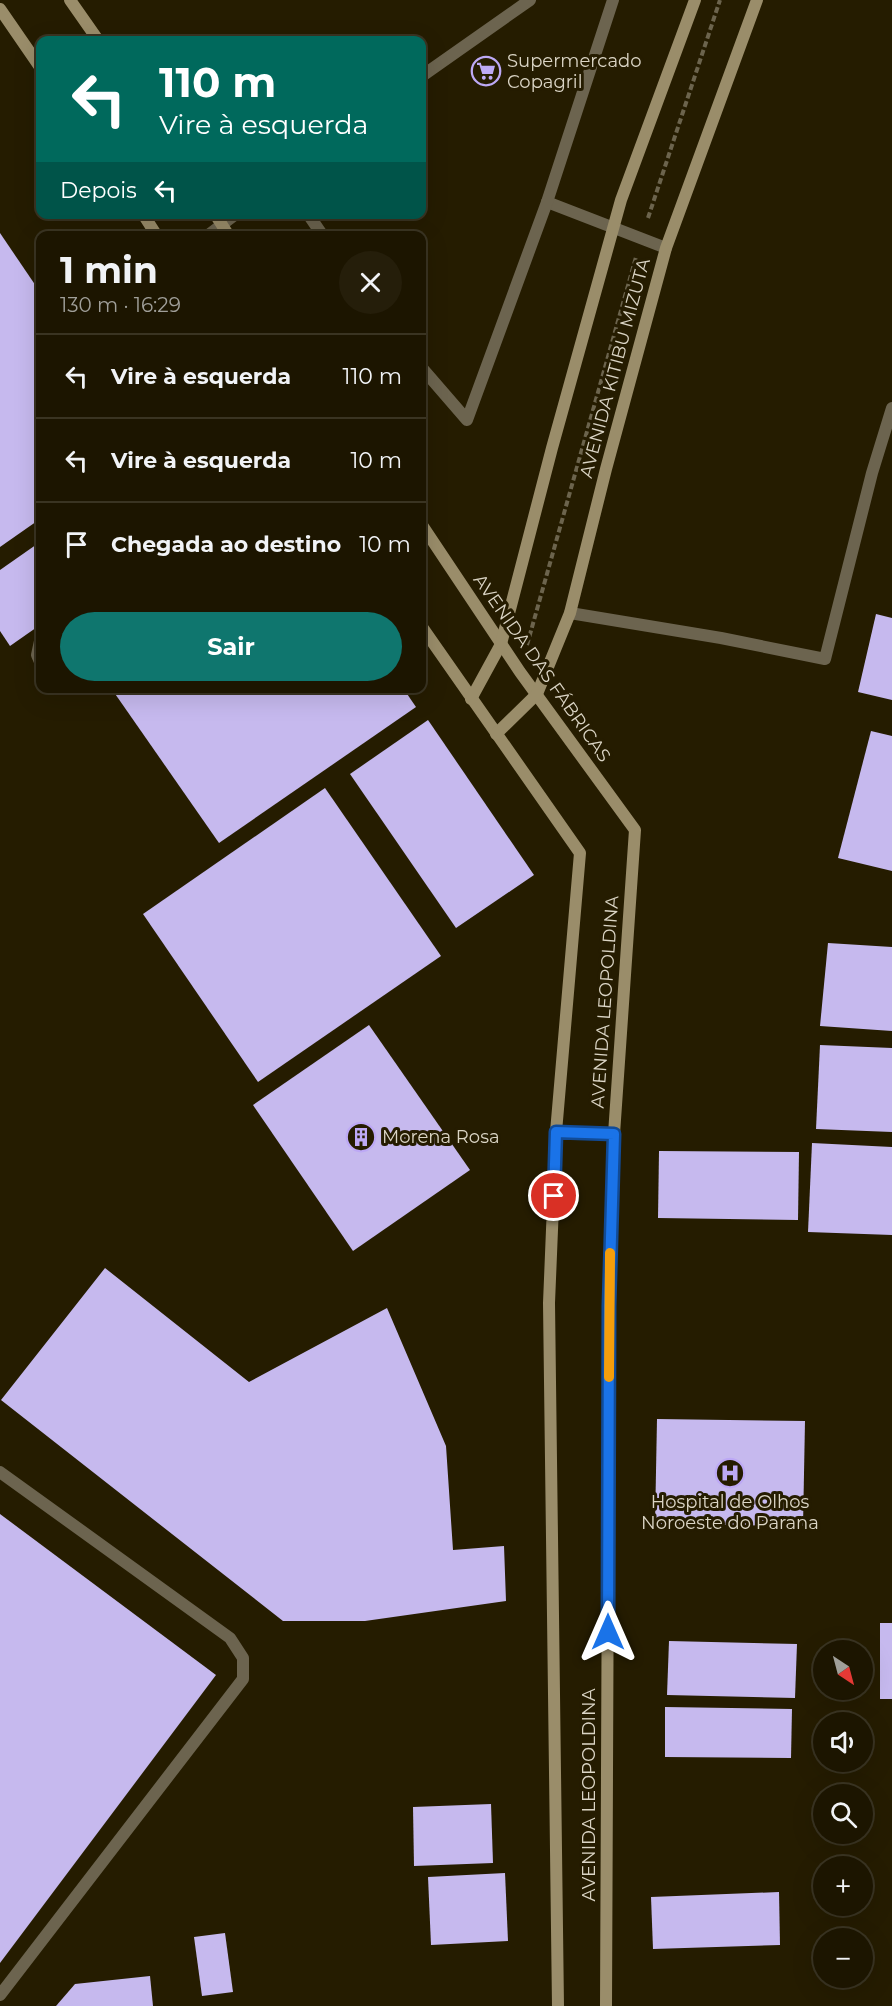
<!DOCTYPE html>
<html lang="pt">
<meta charset="utf-8">
<style>
:root{--surface:#1c1500;--page:#251e0a;--text:#f1f3f6;--muted:#a09f99;--line:#3a3422;--accent:#0f766e}
body{margin:0;font-family:Montserrat,sans-serif;background:var(--page);color:var(--text);height:100vh;display:flex;flex-direction:column;font-size:22px;white-space:nowrap}
*{box-sizing:border-box;margin:0}
p{font-size:20px;color:var(--muted)}
.icon{flex:none;width:33px;height:33px;fill:none;stroke:currentColor;stroke-width:2;stroke-linecap:round;stroke-linejoin:round}
.map{position:relative;flex:1;overflow:hidden}
.sheet{position:absolute;left:36px;top:231px;width:390px;height:462px;display:flex;flex-direction:column;background:var(--surface);border-radius:12px;box-shadow:0 6px 24px #0002,0 0 0 2px var(--line)}
.sheet>*{flex:none}
.hud{position:absolute;left:36px;top:36px;width:390px;height:183px;border-radius:12px;box-shadow:0 6px 24px #0002,0 0 0 2px var(--line);background:#00695c;color:#fff;overflow:hidden}
.needle{width:39px;rotate:144deg}
.controls{position:absolute;left:813px;top:1640px;display:grid;gap:12px}
.controls a{display:grid;place-items:center;width:60px;height:60px;border-radius:50%;background:var(--surface);box-shadow:0 6px 24px #0002,0 0 0 2px var(--line);font-size:30px}
.pin{position:absolute;display:grid;place-items:center;width:51px;height:51px;color:#fff;margin:-26px;border:3px solid #fff;border-radius:50%;box-shadow:0 2px 6px #0007}
.me{position:absolute;width:66px;margin:-33px;rotate:0deg;stroke-linejoin:round;filter:drop-shadow(0 0 4px #0008)}
.turn{display:flex;align-items:center;gap:21px;height:126px;padding:0 24px;font-size:27px}
.turn .icon{width:78px;height:78px;stroke-width:2.5}
.turn b{display:block;font-size:42px;line-height:51px}
.then{display:flex;align-items:center;height:57px;padding:0 24px;background:#0003;gap:12px;font-size:22px}
.round{display:grid;place-items:center;flex:none;width:63px;height:63px;border-radius:32px;background:var(--page)}
.overview{display:flex;align-items:center;justify-content:space-between;height:102px;padding:0 24px}
h1{font-size:36px;font-weight:700;line-height:45px}
.cta{display:flex;gap:12px;margin-top:auto;padding:12px 24px}
.cta a{flex:1;height:69px;border-radius:36px;background:var(--accent);color:#fff;font-size:24px;font-weight:700;line-height:69px;text-align:center}
ul{padding:0;list-style:none}
li{display:flex;align-items:center;gap:18px;height:84px;padding:0 24px;border-top:2px solid var(--line)}
li div{flex:1}
li b{display:block;font-size:22px}
li em{font-style:normal}
.map>svg:first-child{display:block}
.building{fill:#c6b9ee}
.lines{fill:none;stroke-linecap:round;stroke-linejoin:round}
.path{stroke:#6c644d;stroke-width:4;stroke-dasharray:6 3;stroke-linecap:butt}
.lane{stroke:#6c644f;stroke-width:12}
.street{stroke:#6c644f;stroke-width:12}
.secondary{stroke:#9a8d6a;stroke-width:12}
.route-casing{stroke:#114b97;stroke-width:15}
.route{stroke:#1a73e8;stroke-width:10}
.slow{stroke:#f59e0b;stroke-width:10}
.labels{text-anchor:middle;dominant-baseline:central;stroke-width:6;stroke-linejoin:round;paint-order:stroke}
.poi-label{font-size:18px;fill:#dbd5c5;stroke:#251c00;text-anchor:start}
.street-label{font-size:18px;fill:#dbd5c5;stroke:#251c00}
</style>
<div class="map">
<svg width="892" height="2006" viewBox="0 0 892 2006">
<rect width="100%" height="100%" fill="#251c00"/>
<!-- building -->
<g class="building">
<path d="M0,233L40,292V519L0,547Z"/>
<path d="M40,542V625L10,646L0,631V570Z"/>
<path d="M876,614L892,618V700L858,692Z"/>
<path d="M111,688H403L416,707L219,843Z"/>
<path d="M428,720L534,875L456,928L350,774Z"/>
<path d="M871,731L892,736V871L838,858Z"/>
<path d="M325,788L441,956L258,1082L143,914Z"/>
<path d="M828,943L892,947V1031L820,1026Z"/>
<path d="M369,1025L470,1170L353,1251L253,1105Z"/>
<path d="M820,1045L892,1048V1132L816,1129Z"/>
<path d="M812,1143L892,1147V1235L808,1232Z"/>
<path d="M659,1151L799,1152L798,1220L658,1218Z"/>
<path d="M105,1268L249,1382L387,1308L446,1446L453,1550L504,1546L506,1601L365,1621H283L1,1400Z"/>
<path d="M657,1419L805,1421L803,1526L655,1524Z"/>
<path d="M0,1514L216,1675L0,1963Z"/>
<rect x="880" y="1623" width="12" height="76"/>
<path d="M669,1641L797,1644L795,1698L667,1695Z"/>
<path d="M665,1707L792,1709L791,1758L665,1757Z"/>
<path d="M491,1804L493,1863L414,1866L413,1807Z"/>
<path d="M505,1873L508,1941L431,1945L428,1877Z"/>
<path d="M779,1892L780,1945L653,1949L651,1897Z"/>
<path d="M225,1933L233,1992L202,1996L194,1937Z"/>
<path d="M150,1976L153,2006H56L75,1984Z"/>
</g>
<g class="lines">
<!-- path -->
<g class="path">
<path d="M648,218L720,0"/>
<path d="M527,645L636,257"/>
</g>
<!-- lane -->
<g class="lane">
<path d="M422,76L530,0"/>
<path d="M547,202L666,248"/>
<path d="M308,214L323,236"/>
<path d="M207,236L236,214"/>
<path d="M422,368L467,420L547,202L613,0"/>
<path d="M40,641L37,655L40,662"/>
<path d="M0,1472L230,1638L243,1658V1679L0,1995"/>
</g>
<!-- street -->
<path class="street" d="M570,613L721,638L825,659L872,473L892,408"/>
<!-- secondary -->
<g class="secondary">
<path d="M70,0L98,40"/>
<path d="M0,9L40,67"/>
<path d="M143,214L157,236"/>
<path d="M215,214L229,236"/>
<path d="M422,525L520,672L635,830L614,1134L609,1306L606,2006"/>
<path d="M422,627L580,853L556,1132L549,1303L558,2006"/>
<path d="M471,699L501,644L552,448L621,200L695,0"/>
<path d="M496,734L537,694L570,613L606,469L666,248L757,0"/>
<path d="M556,1132L614,1134"/>
</g>
</g>
<g class="lines">
<!-- route casing -->
<g class="route-casing">
<path id="route" d="M554,1196L556,1132L614,1134L609,1306L608,1632"/>
</g>
<!-- route -->
<use href="#route" class="route"/>
<!-- slow -->
<path class="slow" d="M609,1377L610,1253"/>
</g>
<!-- icons -->
<defs>
<g id="supermarket-ring" transform="scale(1.5)"><circle r="9.5" fill="#251c00" stroke="#bda9f5" stroke-width="1.5"/><path d="M-6-5.5h2.5l.6 2H6L4.5 2H-2.5L-4.4-4H-6ZM-1.5 3.2a1.3 1.3 0 1 0 .1 0ZM3 3.2a1.3 1.3 0 1 0 .1 0Z" fill="#bda9f5"/></g>
<g id="building-ring" transform="scale(1.5)"><circle r="9.5" fill="#251c00" stroke="#bda9f5" stroke-width="1.5"/><path d="M-4-6H4V6H1V3H-1V6H-4ZM-2.5-4.3h1.7v1.8h-1.7ZM.8-4.3h1.7v1.8H.8ZM-2.5-1h1.7V.8h-1.7ZM.8-1h1.7V.8H.8Z" fill="#bda9f5"/></g>
<g id="hospital-ring" transform="scale(1.5)"><circle r="9.5" fill="#251c00" stroke="#bda9f5" stroke-width="1.5"/><path d="M-5-5h3v3.5h4V-5h3V5h-3V1.5h-4V5h-3Z" fill="#bda9f5"/></g>
</defs>
<g fill-rule="evenodd">
<use href="#supermarket-ring" x="486" y="71"/>
<use href="#building-ring" x="361" y="1137"/>
<use href="#hospital-ring" x="730" y="1473"/>
</g>
<g class="labels">
<!-- poi labels -->
<g class="poi-label">
<text x="507" y="61">Supermercado<tspan x="507" dy="21">Copagril</tspan></text>
<text x="382" y="1137">Morena Rosa</text>
<text x="730" y="1502" text-anchor="middle">Hospital de Olhos<tspan x="730" dy="21">Noroeste do Parana</tspan></text>
</g>
<!-- street labels -->
<g class="street-label">
<text transform="translate(615 368) rotate(-75)">AVENIDA KITIBU MIZUTA</text>
<text transform="translate(542 668) rotate(55)">AVENIDA DAS FÁBRICAS</text>
<text transform="translate(605 1002) rotate(-86)">AVENIDA LEOPOLDINA</text>
<text transform="translate(589 1795) rotate(-90)">AVENIDA LEOPOLDINA</text>
</g>
</g>
</svg>
<div class="controls">
<a><svg class="needle" viewBox="-14 -14 28 28"><path d="M0-13l5 13h-10z" fill="#e53935"/><path d="M0 13l5-13h-10z" fill="#a09f99"/></svg></a>
<a><svg class="icon" aria-label="sound" viewBox="0 0 24 24"><path d="M4 9h4l5-4v14l-5-4H4zM17 9q2 3 0 6"/></svg></a>
<a><svg class="icon" aria-label="search" viewBox="0 0 24 24"><circle cx="10" cy="10" r="6"/><path d="M15 15l6 6"/></svg></a>
<a>+</a>
<a>−</a>
</div>
<div class="pin" style="left:554px;top:1196px;background:#d93025"><svg class="icon" aria-label="arrive" viewBox="0 0 24 24"><path d="M6 21V4h12l-3 4 3 4H6"/></svg></div>
<svg class="me" style="left:608px;top:1632px" viewBox="-20 -20 40 40"><path d="M0-17L14 15 0 8-14 15z" fill="#1a73e8" stroke="#fff" stroke-width="4"/></svg>
<div class="hud">
<div class="turn"><svg class="icon" aria-label="left" viewBox="0 0 24 24"><path d="M17 20v-9H6M10 6l-5 5 5 5"/></svg><div><b>110 m</b>Vire à esquerda</div></div>
<div class="then">Depois<svg class="icon" aria-label="left" viewBox="0 0 24 24"><path d="M17 20v-9H6M10 6l-5 5 5 5"/></svg></div>
</div>
<section class="sheet">
<div class="overview"><div><h1>1 min</h1><p>130 m · 16:29</p></div><a class="round"><svg class="icon" aria-label="close" viewBox="0 0 24 24"><path d="M6 6l12 12M18 6L6 18"/></svg></a></div>
<ul>
<li><svg class="icon" aria-label="left" viewBox="0 0 24 24"><path d="M17 20v-9H6M10 6l-5 5 5 5"/></svg><div><b>Vire à esquerda</b></div><em>110 m</em></li>
<li><svg class="icon" aria-label="left" viewBox="0 0 24 24"><path d="M17 20v-9H6M10 6l-5 5 5 5"/></svg><div><b>Vire à esquerda</b></div><em>10 m</em></li>
<li><svg class="icon" aria-label="arrive" viewBox="0 0 24 24"><path d="M6 21V4h12l-3 4 3 4H6"/></svg><div><b>Chegada ao destino</b></div><em>10 m</em></li>
</ul>
<div class="cta"><a>Sair</a></div>
</section>
</div>
